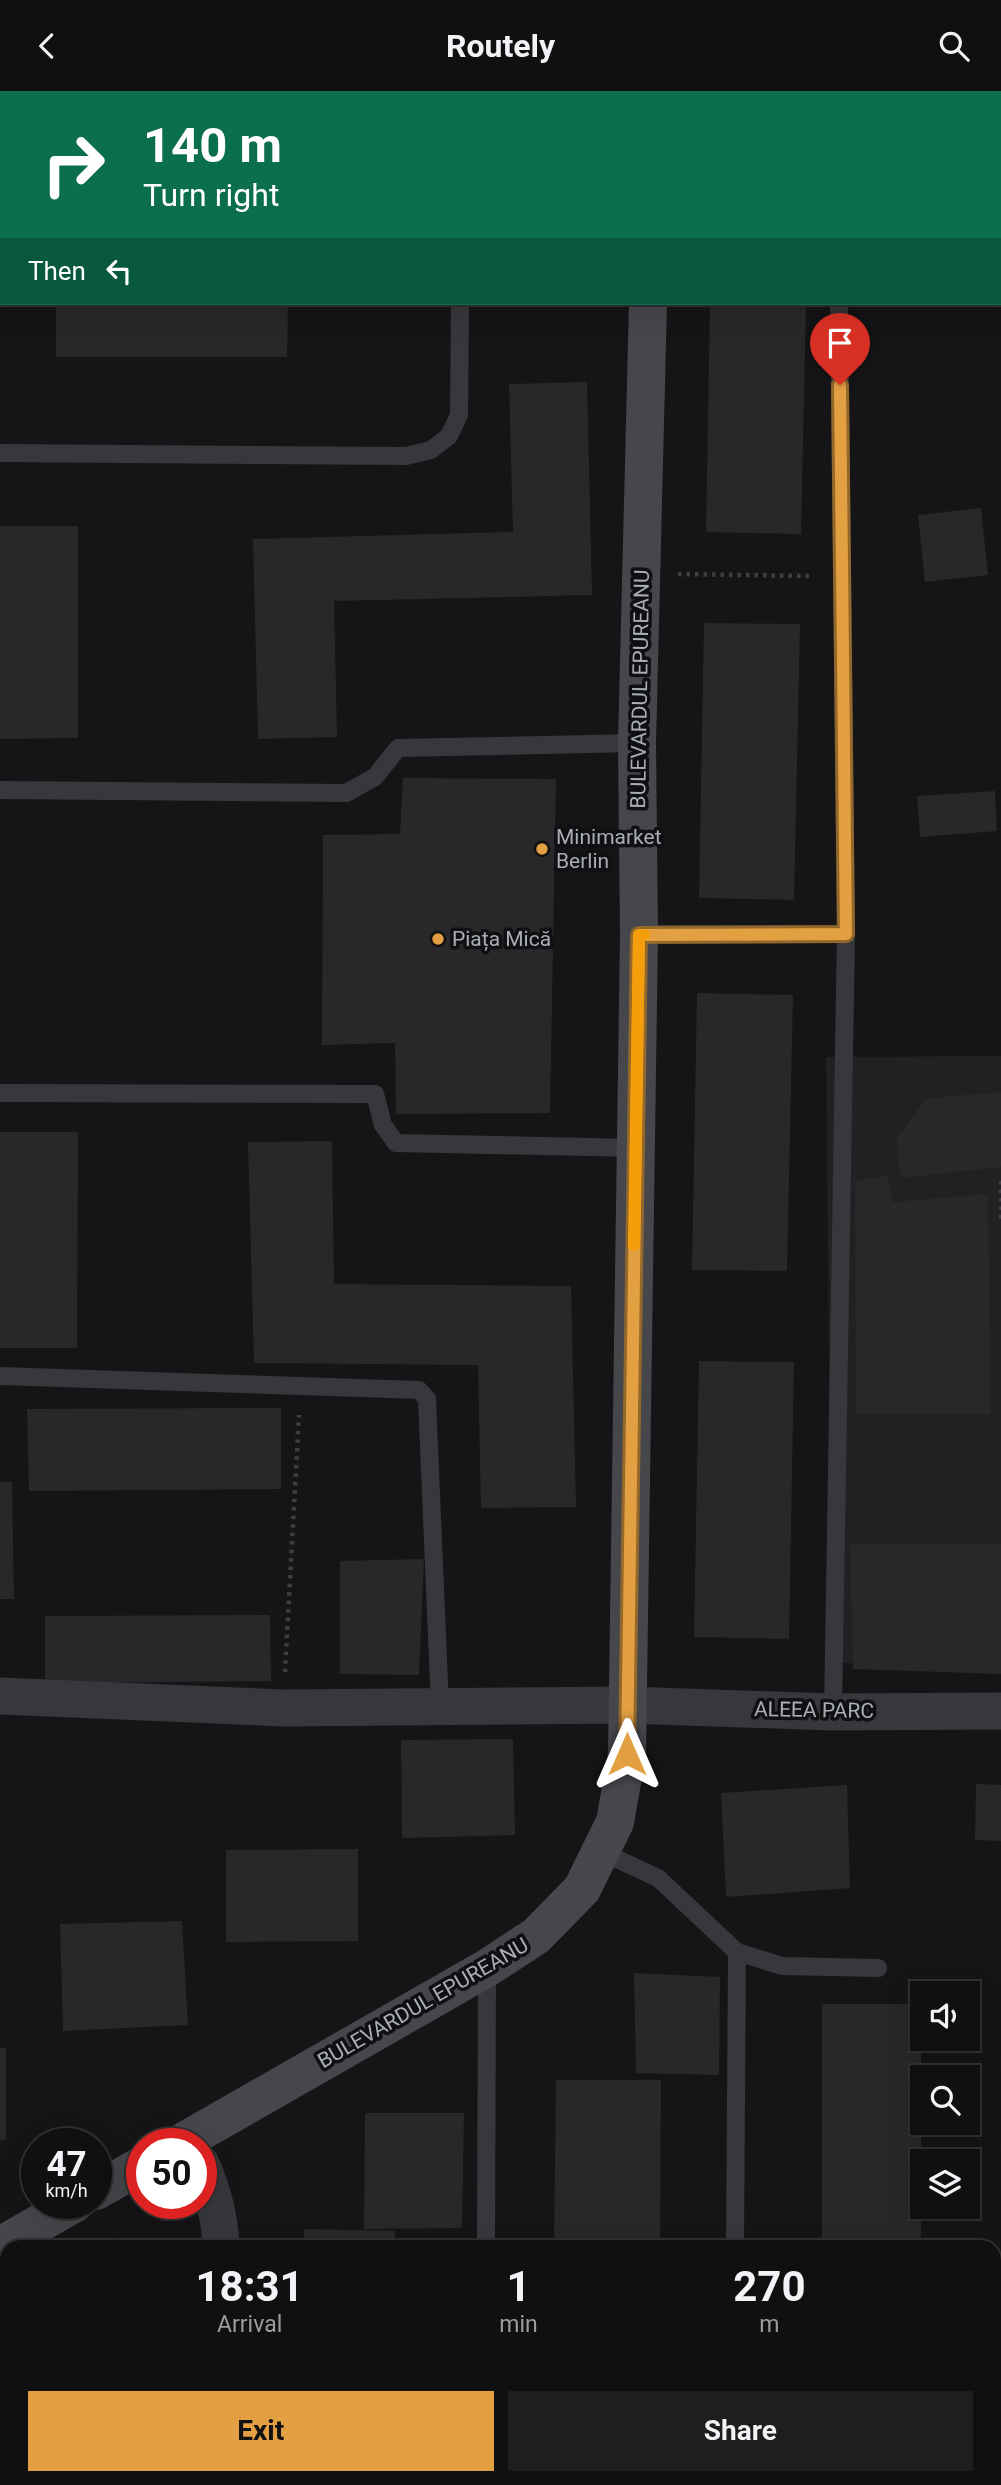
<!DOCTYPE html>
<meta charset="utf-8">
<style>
:root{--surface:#101011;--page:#1e1e1f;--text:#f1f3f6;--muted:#9c9d9f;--line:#303031;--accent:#e3a042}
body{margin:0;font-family:Roboto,sans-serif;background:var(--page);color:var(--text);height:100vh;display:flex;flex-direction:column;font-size:26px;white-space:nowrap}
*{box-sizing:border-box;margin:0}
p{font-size:23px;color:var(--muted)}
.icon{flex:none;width:38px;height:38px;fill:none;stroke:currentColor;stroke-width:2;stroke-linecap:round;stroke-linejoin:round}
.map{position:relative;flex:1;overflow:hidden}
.details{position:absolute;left:0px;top:2149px;width:1001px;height:245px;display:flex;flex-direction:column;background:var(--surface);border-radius:21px 21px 0 0;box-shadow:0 7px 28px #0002,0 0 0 2px var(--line)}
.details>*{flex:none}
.banner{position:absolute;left:0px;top:0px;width:1001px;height:214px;box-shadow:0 7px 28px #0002,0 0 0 2px var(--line);background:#0b6e4f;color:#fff;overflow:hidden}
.buttons{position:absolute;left:910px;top:1890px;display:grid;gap:14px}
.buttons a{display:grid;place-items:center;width:70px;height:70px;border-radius:0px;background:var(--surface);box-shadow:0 7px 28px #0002,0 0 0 2px var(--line);font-size:35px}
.speed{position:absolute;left:21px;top:2037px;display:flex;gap:14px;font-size:35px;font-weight:700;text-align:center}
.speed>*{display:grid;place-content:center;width:91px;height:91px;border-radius:50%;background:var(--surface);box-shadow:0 7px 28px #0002,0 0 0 2px var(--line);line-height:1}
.speed small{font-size:18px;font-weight:400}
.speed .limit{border:10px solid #d22;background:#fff;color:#111}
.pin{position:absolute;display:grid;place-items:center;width:60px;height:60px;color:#fff;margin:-72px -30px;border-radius:50% 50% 50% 0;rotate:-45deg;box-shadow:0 0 7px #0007}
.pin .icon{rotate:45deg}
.me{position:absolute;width:77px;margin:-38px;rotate:0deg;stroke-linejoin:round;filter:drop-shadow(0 0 5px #0008)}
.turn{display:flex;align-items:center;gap:24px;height:147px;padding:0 28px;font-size:32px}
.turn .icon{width:91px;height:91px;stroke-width:2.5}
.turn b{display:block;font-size:49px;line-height:60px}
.then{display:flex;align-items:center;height:66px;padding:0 28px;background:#0003;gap:14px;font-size:26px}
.eta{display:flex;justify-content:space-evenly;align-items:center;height:119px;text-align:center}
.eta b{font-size:42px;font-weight:700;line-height:49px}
.primary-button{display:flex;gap:14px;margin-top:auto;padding:14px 28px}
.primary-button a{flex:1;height:80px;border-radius:0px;background:var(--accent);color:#111;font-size:28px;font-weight:700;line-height:80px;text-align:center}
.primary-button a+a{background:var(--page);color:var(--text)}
header{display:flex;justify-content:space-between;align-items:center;height:91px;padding:0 28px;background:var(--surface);font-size:32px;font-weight:700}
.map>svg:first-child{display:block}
.built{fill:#212124}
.building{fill:#28282b}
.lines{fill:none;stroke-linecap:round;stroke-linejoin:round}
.path{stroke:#3d3f42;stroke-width:4.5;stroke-dasharray:3.5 5;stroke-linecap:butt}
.lane{stroke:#37383b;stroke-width:18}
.street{stroke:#37383b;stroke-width:37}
.secondary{stroke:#45474b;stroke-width:38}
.route-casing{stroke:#94682b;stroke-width:18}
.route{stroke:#e3a042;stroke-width:12}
.slow{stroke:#f59e0b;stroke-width:12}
.poi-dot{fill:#e3a042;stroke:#101012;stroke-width:2.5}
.labels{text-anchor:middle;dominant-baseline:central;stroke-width:7;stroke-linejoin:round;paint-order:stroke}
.street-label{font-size:21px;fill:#a8adb6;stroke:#101012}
.poi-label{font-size:21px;fill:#a8adb6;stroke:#101012;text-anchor:start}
</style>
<header><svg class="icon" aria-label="back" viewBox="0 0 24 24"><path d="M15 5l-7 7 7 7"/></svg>Routely<svg class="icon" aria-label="search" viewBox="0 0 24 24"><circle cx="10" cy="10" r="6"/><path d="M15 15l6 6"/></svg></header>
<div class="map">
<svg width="1001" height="2394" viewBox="0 0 1001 2394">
<rect width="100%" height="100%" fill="#151517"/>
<!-- built -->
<path class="built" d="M1001,965V1583L832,1571L826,966Z"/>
<!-- building -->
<g class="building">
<path d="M56,212H288L287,266H56Z"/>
<path d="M710,212H806L801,443L706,441Z"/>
<path d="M587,291L592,504L334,510L337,646L258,648L253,448L513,441L509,293Z"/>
<path d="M981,417L988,484L925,491L918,424Z"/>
<path d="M0,435H78V647L0,648Z"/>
<path d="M704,532L800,533L794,809L699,807Z"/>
<path d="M403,687L556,688L550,1022L396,1023L395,952L322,954L323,744L400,743Z"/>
<path d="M995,700L997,740L920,746L917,705Z"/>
<path d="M697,902L793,904L787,1180L692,1179Z"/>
<path d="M1001,1001V1076L901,1087L896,1049L926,1007Z"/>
<path d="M0,1041H78L77,1257H0Z"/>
<path d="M332,1050L334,1193L571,1195L576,1416L481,1417L478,1274L254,1272L248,1051Z"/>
<path d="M887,1084L893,1111L988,1103L991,1323H856L855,1090Z"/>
<path d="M699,1270L794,1271L789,1548L694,1546Z"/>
<path d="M281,1317V1398L29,1400L27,1318Z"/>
<path d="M0,1391H12L14,1508H0Z"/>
<path d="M850,1453H1001V1583L853,1578Z"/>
<path d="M424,1468L419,1584L340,1583V1470Z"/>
<path d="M270,1524L271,1590L45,1592V1525Z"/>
<path d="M513,1648L515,1744L402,1747L401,1649Z"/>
<path d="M976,1693L1001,1694V1750L975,1749Z"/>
<path d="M847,1694L850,1797L726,1806L721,1702Z"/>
<path d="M358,1758V1850L226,1851V1759Z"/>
<path d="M182,1830L188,1934L63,1940L60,1833Z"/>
<path d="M634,1882L720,1886L719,1984L636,1982Z"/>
<rect x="822" y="1913" width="99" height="243"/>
<rect x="0" y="1957" width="6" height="92"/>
<path d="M556,1989H661L660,2156H554Z"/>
<path d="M365,2022H464L462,2137L364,2138Z"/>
<path d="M304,2138L395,2140V2156H304Z"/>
<path d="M994,2257H1001V2394H987V2387H994Z"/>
<rect x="38" y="2387" width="91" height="7"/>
<rect x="310" y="2387" width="84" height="7"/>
</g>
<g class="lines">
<!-- path -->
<g class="path">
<path d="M678,483L813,485"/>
<path d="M1001,1090V1132"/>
<path d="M285,1581L299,1324"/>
</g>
<!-- lane -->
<g class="lane">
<path d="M459,0V2"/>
<path d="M844,0V2"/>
<path d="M0,362L406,365L431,359L449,345L459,324L460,212"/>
<path d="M0,699L346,702L375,686L398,657L637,652"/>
<path d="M639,843H846"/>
<path d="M0,1002L375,1003L383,1034L396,1052L636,1057"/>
<path d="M0,1285L419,1299L427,1308L440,1616"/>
<path d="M833,1621L846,843L839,212"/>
<path d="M600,1760L658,1787L737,1861L782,1875L878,1877"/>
<path d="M486,2156L487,1877"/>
<path d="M735,2156L737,1861"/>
</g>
<!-- street -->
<g class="street">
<path d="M111,0V2"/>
<path d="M224,0V2"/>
<path d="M0,1605L283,1617L627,1614L833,1621L1001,1620"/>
<path d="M201,2073C213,2100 220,2126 221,2156"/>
<path d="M223,2387V2394"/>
</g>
<!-- secondary -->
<g class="secondary">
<path d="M652,2V0"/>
<path d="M179,2053L487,1877L536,1845L582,1798L615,1731L627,1663L639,843L637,652L648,212"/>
<path d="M96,2100L142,2074"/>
<path d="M0,2155L75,2112"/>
</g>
</g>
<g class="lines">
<!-- route casing -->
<g class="route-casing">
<path id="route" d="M627,1663L639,844L846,843L840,294"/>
</g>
<!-- route -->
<use href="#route" class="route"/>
<!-- slow -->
<path class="slow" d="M634,1154L639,844H644"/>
</g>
<!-- markers -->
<g class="poi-dot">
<circle cx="542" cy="758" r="7"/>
<circle cx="438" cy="848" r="7"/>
</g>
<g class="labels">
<!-- street labels -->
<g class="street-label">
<text transform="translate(640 598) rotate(-89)">BULEVARDUL EPUREANU</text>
<text transform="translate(814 1619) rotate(1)">ALEEA PARC</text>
<text transform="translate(423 1912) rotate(-30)">BULEVARDUL EPUREANU</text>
</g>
<!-- poi labels -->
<g class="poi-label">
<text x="556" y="746">Minimarket<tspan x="556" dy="24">Berlin</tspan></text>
<text x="452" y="848">Piața Mică</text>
</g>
</g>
</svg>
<div class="buttons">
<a><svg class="icon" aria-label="sound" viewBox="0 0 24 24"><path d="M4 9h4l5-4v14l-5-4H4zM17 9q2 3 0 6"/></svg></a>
<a><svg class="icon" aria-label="search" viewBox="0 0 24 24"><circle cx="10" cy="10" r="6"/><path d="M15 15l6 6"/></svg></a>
<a><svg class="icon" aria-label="layers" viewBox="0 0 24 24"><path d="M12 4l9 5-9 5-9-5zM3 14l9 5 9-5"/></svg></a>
</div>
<div class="speed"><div>47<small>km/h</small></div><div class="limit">50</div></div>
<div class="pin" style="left:840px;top:294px;background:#d93025"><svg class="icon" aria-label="arrive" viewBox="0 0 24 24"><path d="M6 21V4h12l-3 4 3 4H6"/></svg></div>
<svg class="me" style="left:627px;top:1663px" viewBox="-20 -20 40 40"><path d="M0-17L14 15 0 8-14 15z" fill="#e3a042" stroke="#fff" stroke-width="4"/></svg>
<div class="banner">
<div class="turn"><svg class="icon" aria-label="right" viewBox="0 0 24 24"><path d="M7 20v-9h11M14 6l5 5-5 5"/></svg><div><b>140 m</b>Turn right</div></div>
<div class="then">Then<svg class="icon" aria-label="left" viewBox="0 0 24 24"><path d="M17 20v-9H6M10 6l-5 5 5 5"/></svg></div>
</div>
<section class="details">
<div class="eta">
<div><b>18:31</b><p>Arrival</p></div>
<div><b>1</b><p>min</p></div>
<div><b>270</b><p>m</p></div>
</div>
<div class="primary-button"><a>Exit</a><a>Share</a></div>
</section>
</div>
